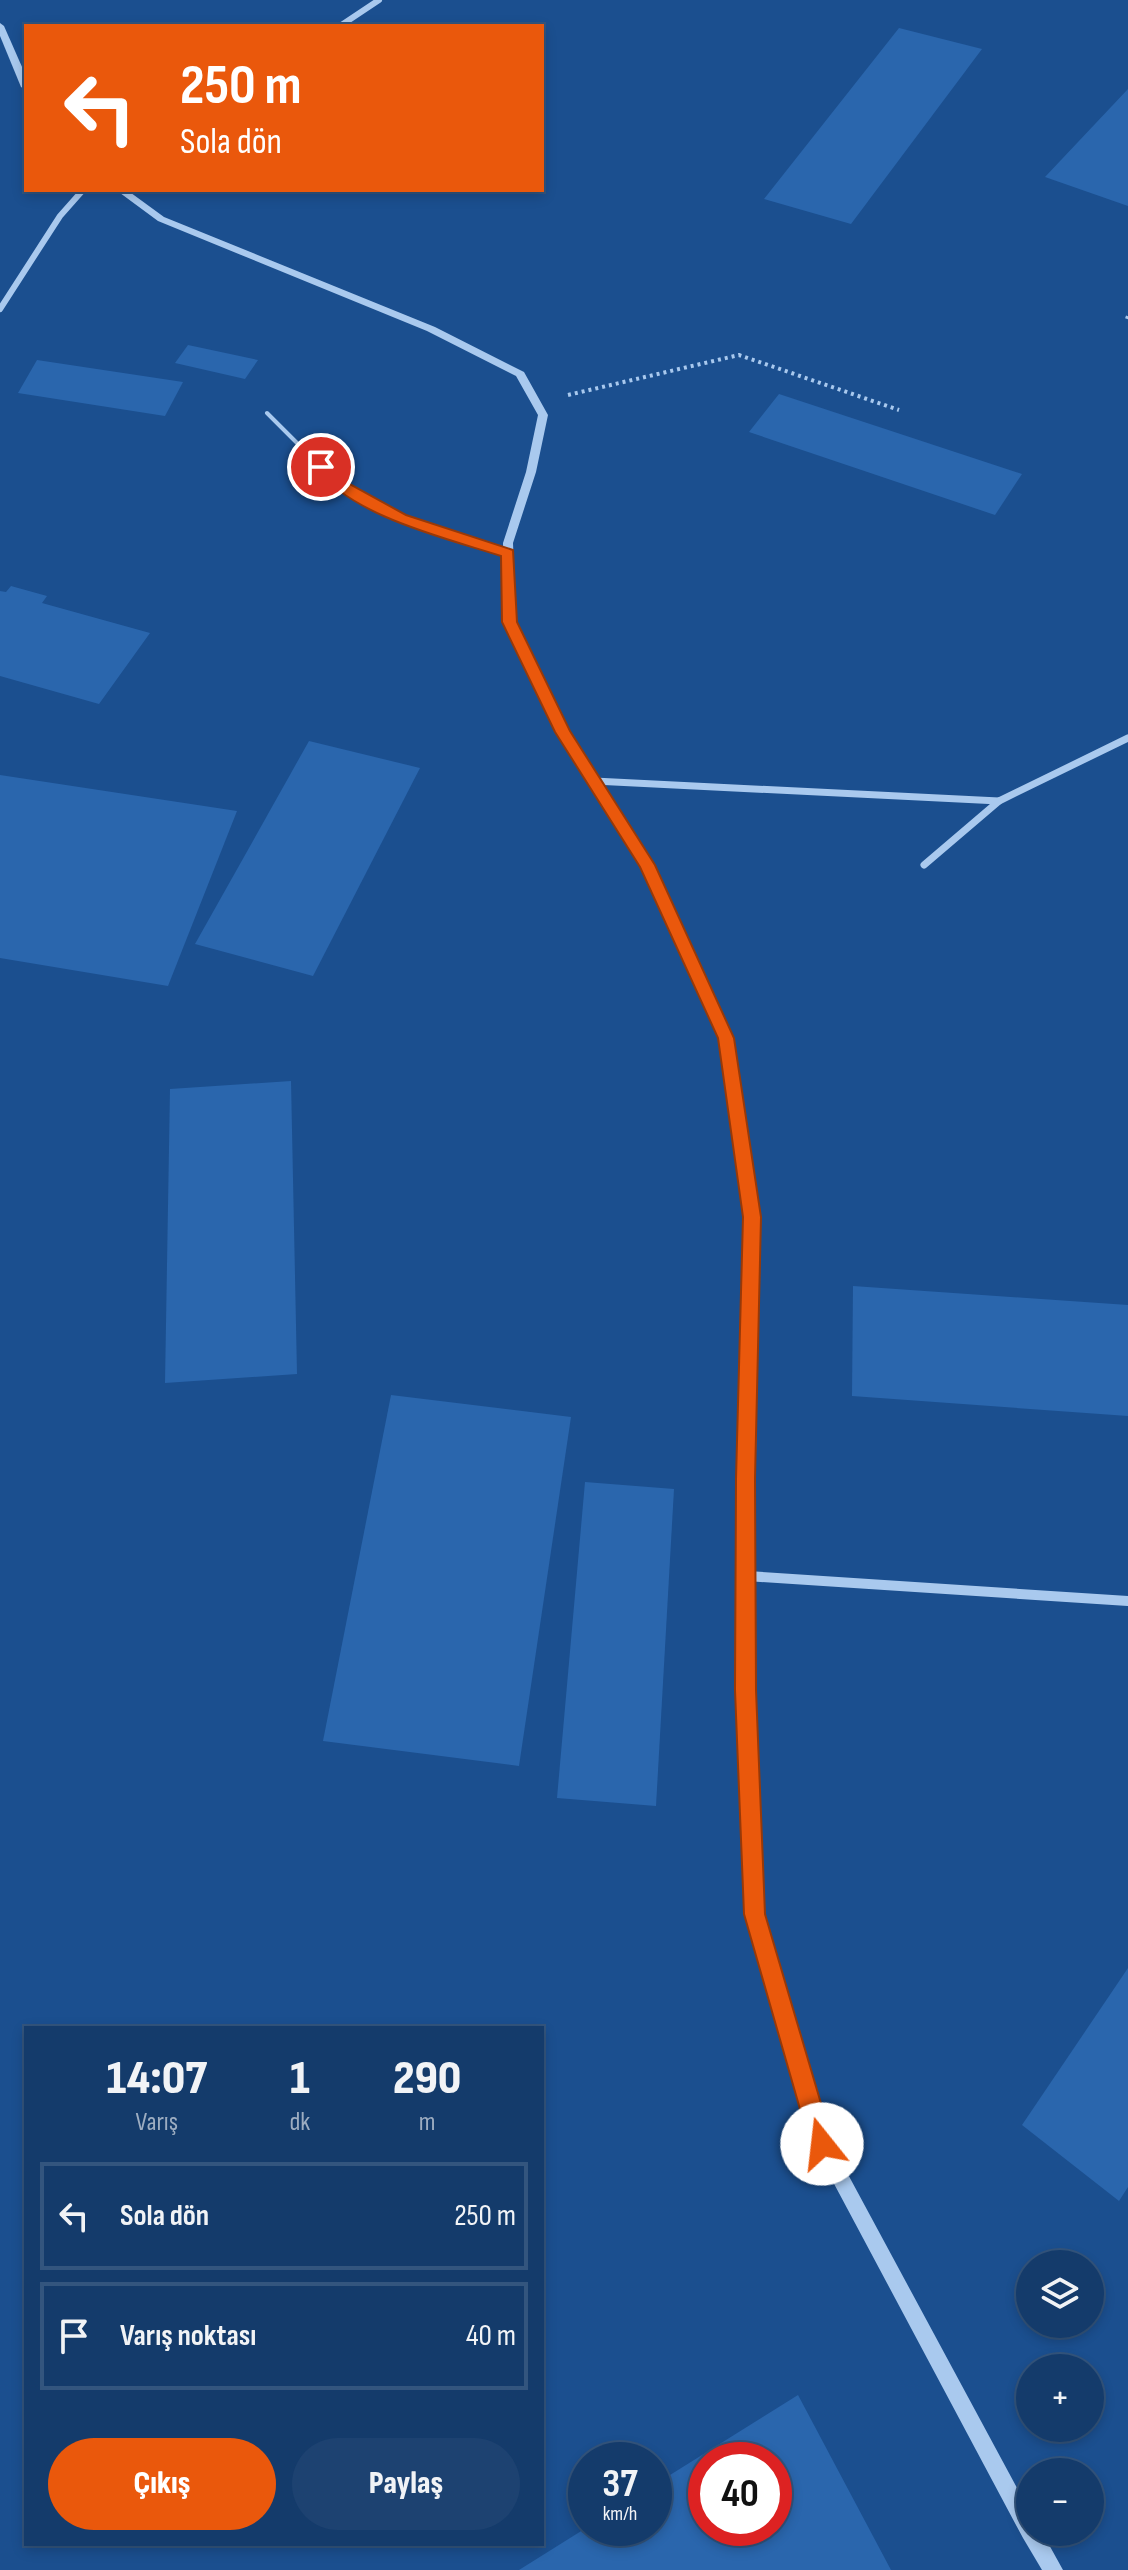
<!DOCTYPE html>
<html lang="tr">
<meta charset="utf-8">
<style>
:root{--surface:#143b6b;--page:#1d4271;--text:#f1f3f6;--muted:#9dadc1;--line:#33557e;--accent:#ea580c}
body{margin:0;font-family:"Sofia Sans Condensed",sans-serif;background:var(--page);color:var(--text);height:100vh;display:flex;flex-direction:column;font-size:30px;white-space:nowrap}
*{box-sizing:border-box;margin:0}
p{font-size:26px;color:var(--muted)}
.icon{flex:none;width:44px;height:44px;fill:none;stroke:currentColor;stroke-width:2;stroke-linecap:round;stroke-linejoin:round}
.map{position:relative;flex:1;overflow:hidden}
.details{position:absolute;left:24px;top:2026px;width:520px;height:520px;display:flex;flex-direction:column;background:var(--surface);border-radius:0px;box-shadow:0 4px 12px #0003,0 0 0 2px var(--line)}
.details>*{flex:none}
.top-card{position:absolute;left:24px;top:24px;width:520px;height:168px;border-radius:0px;box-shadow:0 4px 12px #0003,0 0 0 2px var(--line);background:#ea580c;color:#fff;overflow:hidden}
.tools{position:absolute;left:1016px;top:2250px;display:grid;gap:16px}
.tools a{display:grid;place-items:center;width:88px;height:88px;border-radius:50%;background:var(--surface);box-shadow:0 4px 12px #0003,0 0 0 2px var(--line);font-size:40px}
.speed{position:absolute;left:568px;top:2442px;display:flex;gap:16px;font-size:40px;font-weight:700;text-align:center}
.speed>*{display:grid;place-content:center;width:104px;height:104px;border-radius:50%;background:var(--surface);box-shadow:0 4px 12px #0003,0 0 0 2px var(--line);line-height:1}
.speed small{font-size:20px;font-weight:400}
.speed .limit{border:12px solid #d22;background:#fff;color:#111}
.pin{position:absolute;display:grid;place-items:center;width:68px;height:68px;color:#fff;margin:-34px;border:4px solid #fff;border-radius:50%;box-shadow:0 2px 8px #0007}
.me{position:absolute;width:88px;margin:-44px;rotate:344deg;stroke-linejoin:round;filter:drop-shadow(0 0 6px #0008)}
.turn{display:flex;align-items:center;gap:28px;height:168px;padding:0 24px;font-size:36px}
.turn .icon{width:104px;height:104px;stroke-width:2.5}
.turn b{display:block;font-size:56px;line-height:68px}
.eta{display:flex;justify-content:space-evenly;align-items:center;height:136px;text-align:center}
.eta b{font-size:48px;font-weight:800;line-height:56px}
.action{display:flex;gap:16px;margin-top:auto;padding:16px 24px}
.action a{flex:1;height:92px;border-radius:48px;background:var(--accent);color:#fff;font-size:32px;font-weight:800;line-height:92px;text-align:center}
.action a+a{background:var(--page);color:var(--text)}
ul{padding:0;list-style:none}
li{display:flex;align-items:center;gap:24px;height:108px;margin:0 16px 12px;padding:0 8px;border:4px solid var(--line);border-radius:0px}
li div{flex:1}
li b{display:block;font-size:30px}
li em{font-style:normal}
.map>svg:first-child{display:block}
.building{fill:#2a66ad;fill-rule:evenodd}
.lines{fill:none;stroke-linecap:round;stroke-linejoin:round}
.path{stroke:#a9c9ee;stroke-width:4;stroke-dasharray:3 4;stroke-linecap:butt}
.service{stroke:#a9c9ee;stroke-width:4}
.minor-far2{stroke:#a9c9ee;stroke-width:6}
.minor-far1{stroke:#a9c9ee;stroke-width:7}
.minor{stroke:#a9c9ee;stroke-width:10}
.tertiary{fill:#a9c9ee;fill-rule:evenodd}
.route{fill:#ea580c;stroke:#983908;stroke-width:2}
</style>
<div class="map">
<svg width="1128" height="2570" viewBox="0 0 1128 2570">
<rect width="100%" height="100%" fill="#1b4f8f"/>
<!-- building -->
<g class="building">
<path d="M899,28L982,49L851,224L764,199Z"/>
<path d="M1128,89V206L1045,177Z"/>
<path d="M188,345L258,360L245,379L175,363Z"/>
<path d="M37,360L183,382L165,416L18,393Z"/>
<path d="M779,394L1022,474L995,515L749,432Z"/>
<path d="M11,586L47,596L42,603L150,633L99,704L0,676V591L6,592Z"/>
<path d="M309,741L420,768L313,976L195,944Z"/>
<path d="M0,775L237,811L168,986L0,958Z"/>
<path d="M291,1081L297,1374L165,1383L170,1089Z"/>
<path d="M853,1286L1128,1305V1416L852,1396Z"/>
<path d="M391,1395L571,1417L519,1766L323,1741Z"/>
<path d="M585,1482L674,1489L656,1806L557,1798Z"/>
<path d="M1128,1968V2187L1119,2201L1022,2125Z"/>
<path d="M798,2395L891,2570H519L586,2528H654V2485ZM706,2460H774V2528H706Z"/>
</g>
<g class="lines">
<!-- path -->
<g class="path">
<path d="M1127,319L1128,316"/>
<path d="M568,395L739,355L899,410"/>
</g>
<!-- service -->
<path class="service" d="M267,413L339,485L401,518L508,554"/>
<!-- minor-far2 -->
<g class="minor-far2">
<path d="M340,26L379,0"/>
<path d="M0,309L60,216L83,190"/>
</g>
<!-- minor-far1 -->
<g class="minor-far1">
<path d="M594,781L999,801L1128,738"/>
<path d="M924,865L999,801"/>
</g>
<!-- minor -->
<path class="minor" d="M747,1576L1128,1601"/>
<!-- tertiary -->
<g class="tertiary">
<path d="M0,23L4,26L26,76V90L21,87L0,36Z"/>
<path d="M116,190H127L164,217L435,327L524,372L548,415L536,472L513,543L516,622L568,731L653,865L732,1038L759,1217L753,1690L763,1914L830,2141L1030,2512V2532H1042L1063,2570H1042L1023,2538L816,2150L747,1914L737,1690L745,1217L720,1038L641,866L557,732L504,622L503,543L526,472L538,415L516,376L427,331L158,221Z"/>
</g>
</g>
<!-- route -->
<path class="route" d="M321,462L344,481L406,515L513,550L517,622L570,731L655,865L734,1038L761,1217L755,1479L756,1690L765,1914L833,2144L830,2152L822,2155L814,2152L810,2144L744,1914L735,1690L736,1479L743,1217L718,1038L640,867L555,732L502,622L501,556C442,537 354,517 314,467Z"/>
</svg>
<div class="tools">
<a><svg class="icon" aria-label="layers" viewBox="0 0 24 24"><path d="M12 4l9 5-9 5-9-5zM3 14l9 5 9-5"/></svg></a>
<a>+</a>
<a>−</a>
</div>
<div class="speed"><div>37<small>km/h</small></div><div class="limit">40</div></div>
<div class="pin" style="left:321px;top:467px;background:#d93025"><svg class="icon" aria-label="arrive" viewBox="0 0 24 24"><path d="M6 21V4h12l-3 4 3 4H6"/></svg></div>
<svg class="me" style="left:822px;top:2144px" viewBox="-20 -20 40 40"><circle r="19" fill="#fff"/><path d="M0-13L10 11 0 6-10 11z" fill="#ea580c"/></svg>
<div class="top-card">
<div class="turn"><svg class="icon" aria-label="left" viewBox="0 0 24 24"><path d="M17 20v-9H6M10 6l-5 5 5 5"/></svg><div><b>250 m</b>Sola dön</div></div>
</div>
<section class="details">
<div class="eta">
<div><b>14:07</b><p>Varış</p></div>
<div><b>1</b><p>dk</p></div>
<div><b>290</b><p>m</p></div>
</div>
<ul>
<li><svg class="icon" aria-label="left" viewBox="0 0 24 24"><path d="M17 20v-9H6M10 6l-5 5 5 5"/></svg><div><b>Sola dön</b></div><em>250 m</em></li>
<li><svg class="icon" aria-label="arrive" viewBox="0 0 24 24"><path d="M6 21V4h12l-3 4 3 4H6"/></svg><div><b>Varış noktası</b></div><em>40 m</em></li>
</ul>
<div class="action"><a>Çıkış</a><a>Paylaş</a></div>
</section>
</div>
